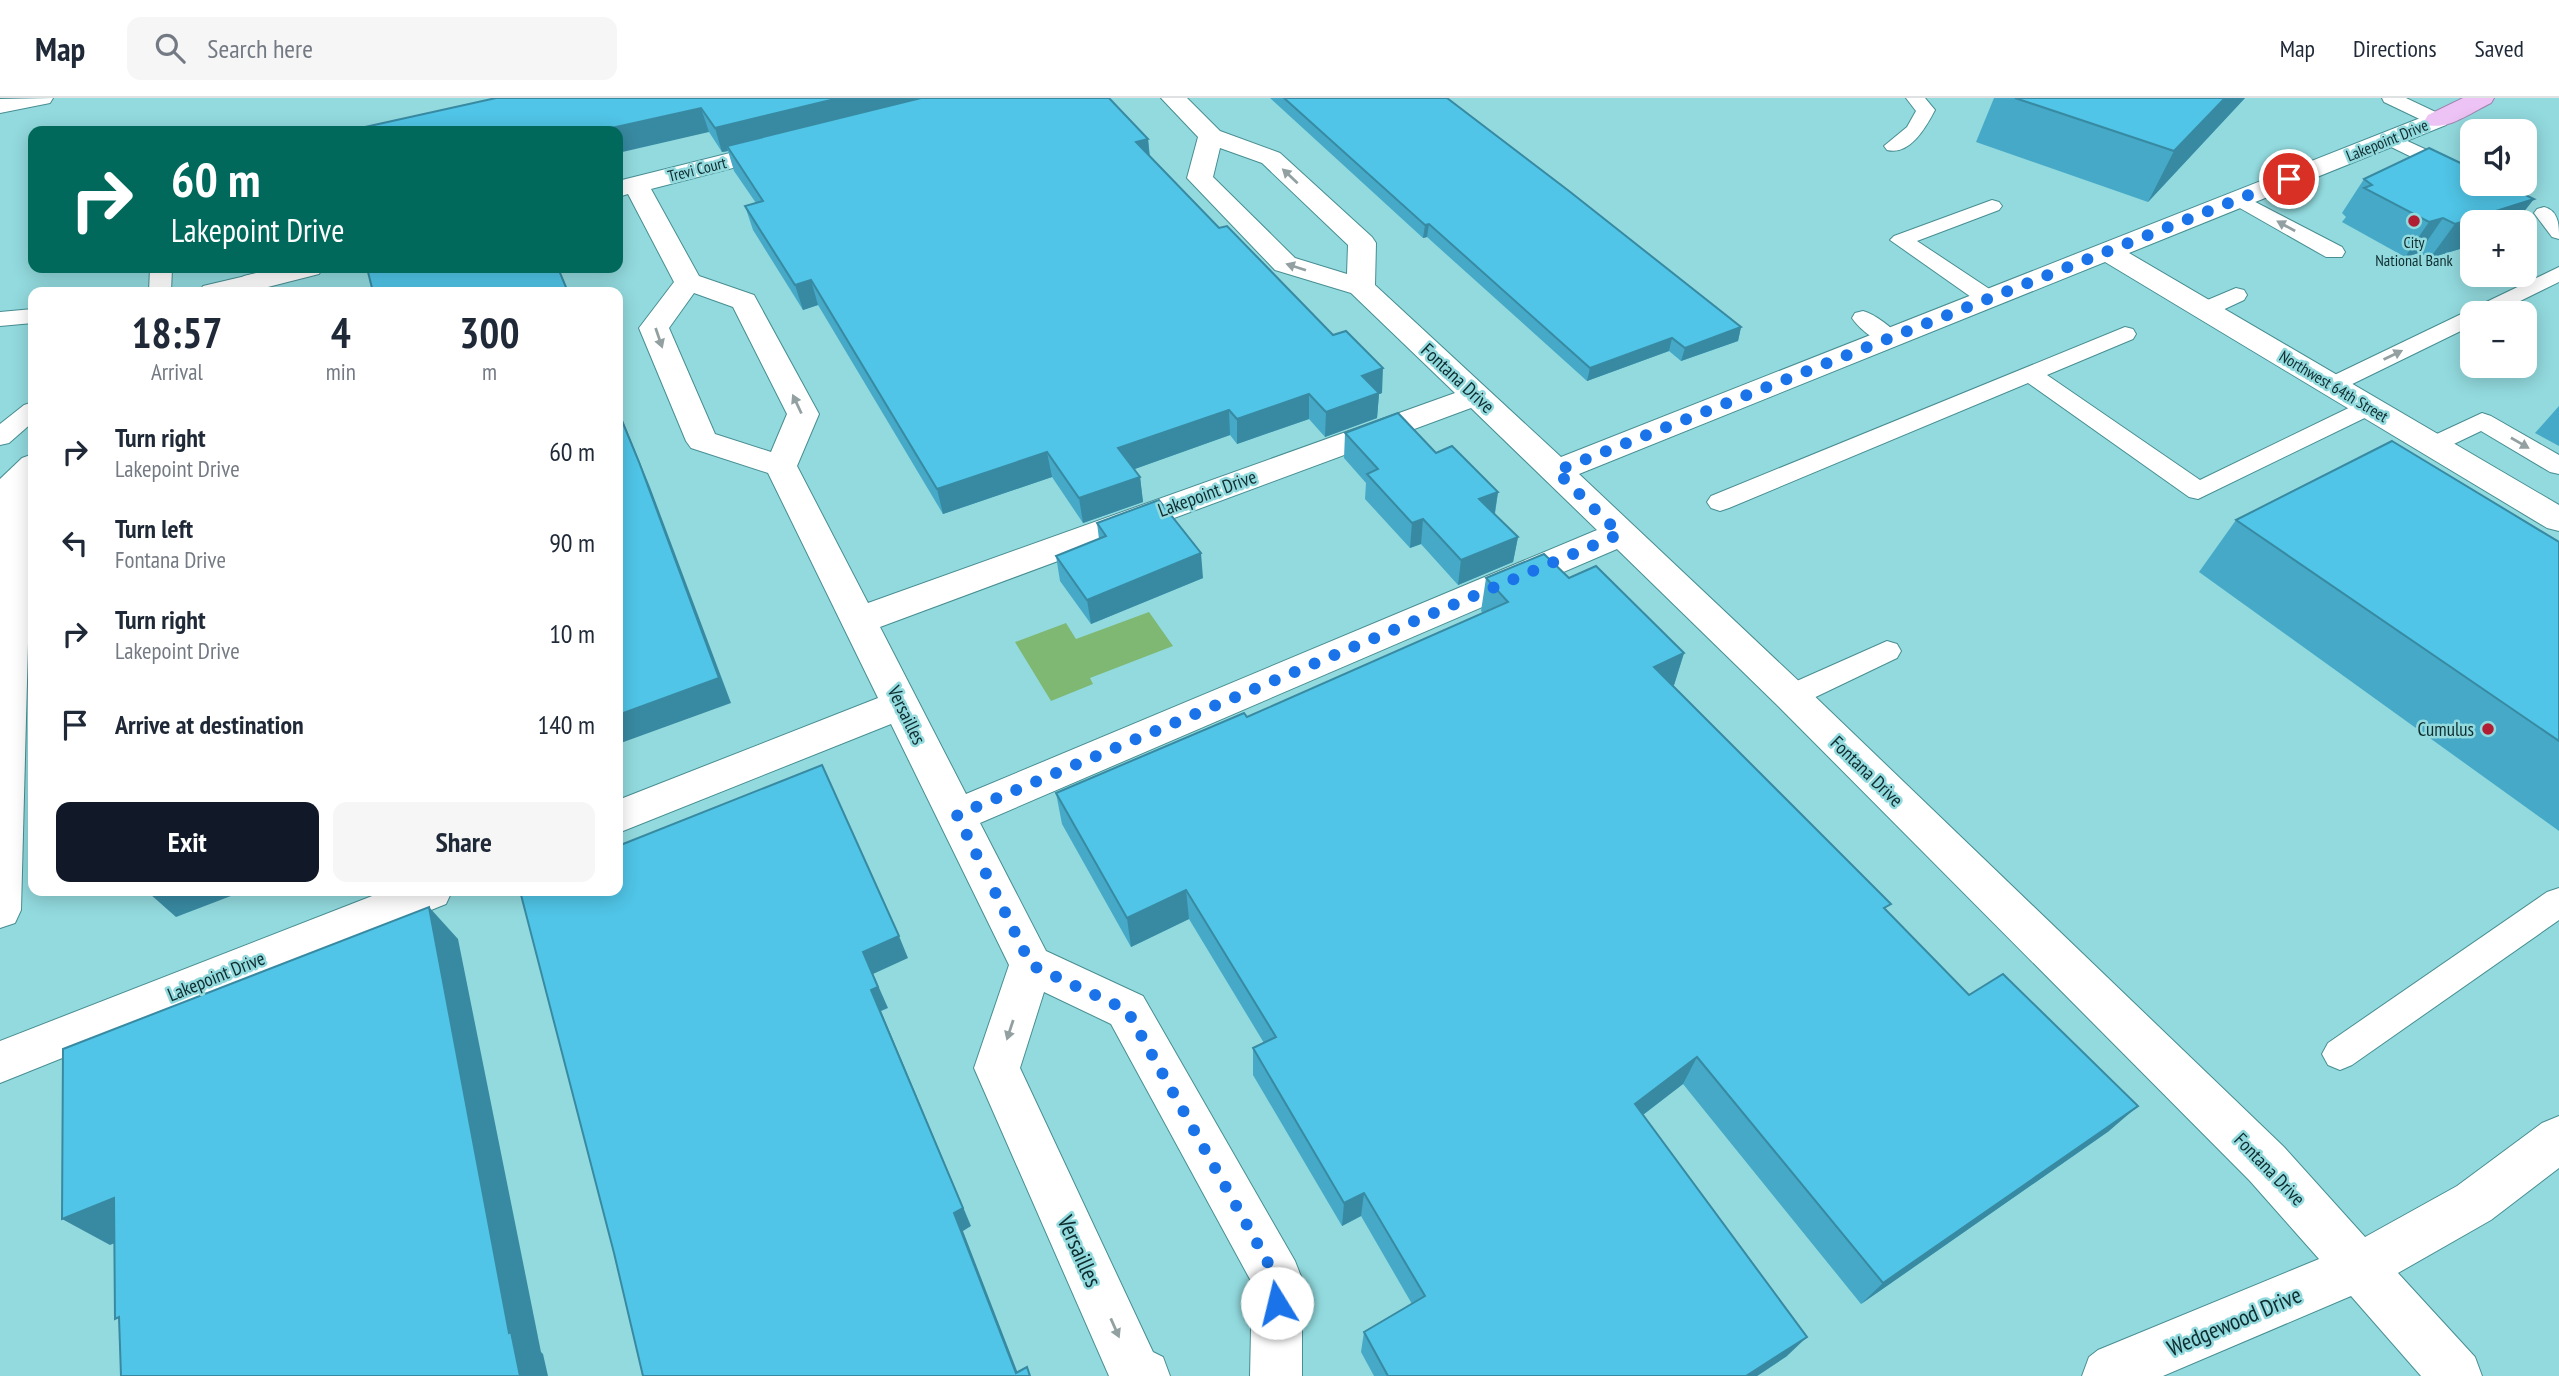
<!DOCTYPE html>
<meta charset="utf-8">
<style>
:root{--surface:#fff;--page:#f6f6f7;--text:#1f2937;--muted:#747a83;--line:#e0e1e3;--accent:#111827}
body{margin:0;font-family:"PT Sans Narrow",sans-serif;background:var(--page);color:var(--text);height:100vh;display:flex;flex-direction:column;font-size:26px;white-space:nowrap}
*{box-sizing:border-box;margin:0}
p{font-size:23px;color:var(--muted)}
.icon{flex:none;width:38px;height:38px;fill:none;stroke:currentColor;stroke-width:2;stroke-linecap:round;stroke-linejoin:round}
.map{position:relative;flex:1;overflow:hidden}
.details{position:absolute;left:28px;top:189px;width:595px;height:609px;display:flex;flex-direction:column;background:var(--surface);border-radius:14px;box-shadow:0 4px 18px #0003}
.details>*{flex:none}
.guide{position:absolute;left:28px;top:28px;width:595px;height:147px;border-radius:14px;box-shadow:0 4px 18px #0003;background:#00695c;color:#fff;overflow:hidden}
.buttons{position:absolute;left:2460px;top:21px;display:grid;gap:14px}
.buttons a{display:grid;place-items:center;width:77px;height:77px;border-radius:14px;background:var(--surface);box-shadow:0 4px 18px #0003;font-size:35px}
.pin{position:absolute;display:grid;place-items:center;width:60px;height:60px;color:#fff;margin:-30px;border:4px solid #fff;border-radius:50%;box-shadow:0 2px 7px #0007}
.me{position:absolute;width:77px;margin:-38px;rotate:351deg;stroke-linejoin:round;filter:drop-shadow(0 0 5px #0008)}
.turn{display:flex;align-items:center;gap:24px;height:147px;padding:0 28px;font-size:32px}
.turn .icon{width:91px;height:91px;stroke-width:2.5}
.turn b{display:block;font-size:49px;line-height:60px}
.eta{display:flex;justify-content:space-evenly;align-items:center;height:119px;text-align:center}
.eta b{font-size:42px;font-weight:800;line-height:49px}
.button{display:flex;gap:14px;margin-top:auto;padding:14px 28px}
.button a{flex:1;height:80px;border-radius:14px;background:var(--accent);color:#fff;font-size:28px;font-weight:800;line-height:80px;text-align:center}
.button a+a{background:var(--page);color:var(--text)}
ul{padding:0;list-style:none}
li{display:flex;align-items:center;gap:21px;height:91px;padding:0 28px}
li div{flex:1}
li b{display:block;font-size:26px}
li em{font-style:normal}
header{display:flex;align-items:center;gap:42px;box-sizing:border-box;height:98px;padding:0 35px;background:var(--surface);border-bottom:2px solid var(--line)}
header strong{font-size:33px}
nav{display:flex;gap:38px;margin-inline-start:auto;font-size:24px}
.search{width:490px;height:63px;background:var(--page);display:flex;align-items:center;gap:18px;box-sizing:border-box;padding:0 24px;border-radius:14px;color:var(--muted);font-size:26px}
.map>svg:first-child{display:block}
.water{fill:#7fb873}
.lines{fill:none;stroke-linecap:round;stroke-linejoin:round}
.service-casing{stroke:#478e92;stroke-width:2}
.pedestrian-casing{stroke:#478e92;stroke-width:2}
.minor-casing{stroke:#478e92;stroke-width:2}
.trunk-casing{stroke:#9b85ae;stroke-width:2}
.service{fill:#fff;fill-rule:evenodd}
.pedestrian{fill:#fff;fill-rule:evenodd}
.minor{fill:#fff;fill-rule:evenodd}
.trunk{fill:#ecc3f4;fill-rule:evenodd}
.wall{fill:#45a9c7}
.shaded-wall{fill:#388aa2}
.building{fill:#50c5e7;stroke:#388aa2;stroke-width:2}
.oneway{fill:#93a0a1}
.route{stroke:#1a73e8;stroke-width:12;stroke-dasharray:0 21.6}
.poi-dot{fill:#b11e33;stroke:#92dade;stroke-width:2.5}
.labels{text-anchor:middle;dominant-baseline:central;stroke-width:5;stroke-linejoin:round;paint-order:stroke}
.far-street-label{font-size:16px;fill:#0f2d2f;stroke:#92dade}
.far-poi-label{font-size:16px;fill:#0f2d2f;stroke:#92dade}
.street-label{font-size:19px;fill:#0f2d2f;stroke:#92dade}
.poi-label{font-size:19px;fill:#0f2d2f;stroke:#92dade;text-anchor:end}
.near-street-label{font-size:23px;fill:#0f2d2f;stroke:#92dade}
</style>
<header>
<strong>Map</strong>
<div class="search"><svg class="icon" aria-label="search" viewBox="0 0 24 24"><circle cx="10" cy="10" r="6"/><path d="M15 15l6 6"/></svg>Search here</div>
<nav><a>Map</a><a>Directions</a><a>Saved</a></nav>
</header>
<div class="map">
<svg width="2559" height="1278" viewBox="0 0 2559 1278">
<rect width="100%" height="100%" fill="#92dade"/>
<!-- water -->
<path class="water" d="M1149,514L1173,548L1090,580L1093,586L1051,603L1015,544L1066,525L1076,541Z"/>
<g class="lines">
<!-- service casing -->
<g class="service-casing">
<g id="service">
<path d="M1906,0H1925L1935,12C1926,29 1910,58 1887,52L1884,48L1907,29L1916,13Z"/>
<path d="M2382,0H2406L2444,18L2447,22L2444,26H2430L2384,4Z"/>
<path d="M2390,35L2440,58L2443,62L2440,66H2426L2383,45L2380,41Z"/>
<path d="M2238,95L2342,149L2345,154L2342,159H2326L2231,105L2228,101L2231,97Z"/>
<path d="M1992,102L1999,104L2002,108L1999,112L1917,143L1997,196L2000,201L1997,206H1981L1890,142L1894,138Z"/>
<path d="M2544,109C2559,113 2559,127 2559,141L2552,139L2534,115L2537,111Z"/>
<path d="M2559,169V184L2496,215H2473V227L2340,292L2332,294L2324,292L2320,287L2324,282Z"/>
<path d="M150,170H172L171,194H149Z"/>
<path d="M2236,190L2244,192L2247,197L2244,202L2214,216H2198L2195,211L2198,206Z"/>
<path d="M33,211V225L0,228V214Z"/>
<path d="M1863,213C1876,217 1892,229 1900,240L1897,245C1881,249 1861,233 1852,220L1855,215Z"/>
<path d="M2125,229L2133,231L2136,236L2133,241L2047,277L2200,382L2361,304L2369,301L2377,304L2381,309L2377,314L2198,401L2189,399L2028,285L1729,410L1720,413L1711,410L1707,404L1711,398Z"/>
<path d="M33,304V324L9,345L0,347V326L24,307Z"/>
<path d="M2482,315L2491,318L2559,357V376L2550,374L2481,333L2435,355L2426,353L2423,347L2426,341Z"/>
<path d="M1887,543L1897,546L1901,553L1897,560L1801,606L1791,609L1781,606L1776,598L1781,590Z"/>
<path d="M2559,790V822L2352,967L2340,972L2328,967L2322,956L2328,945L2547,794Z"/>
</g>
</g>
<!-- pedestrian casing -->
<g class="pedestrian-casing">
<path id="pedestrian" d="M254,176L264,178L268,184L264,190L247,194H199L203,188Z"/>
</g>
<!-- minor casing -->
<g class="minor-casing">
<g id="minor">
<path d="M53,0L50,5L0,15V1Z"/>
<path d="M1161,0H1187L1220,33L1280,55L1372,139L1376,145L1375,187L1561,359L2428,17L2437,15L2446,17L2449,22L2446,27L2129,155L2559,407V433L2547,430L2105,164L1579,376L1804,588L2284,1049L2365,1139L2457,1088L2542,1025L2559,1018V1070L2491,1122L2398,1175L2475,1259L2482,1278H2421L2351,1198L2163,1278H2082L2089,1259L2098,1252L2319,1161L2250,1083L1778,608L1617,451L980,725L1046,853L1143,898L1295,1163L1302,1181V1278H1250L1252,1185L1111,926L1044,894L1020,970L1153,1254L1163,1259L1170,1278H1109L974,970L1009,867L891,626L618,735V702L878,600L768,375L691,350L686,343L639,230L674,184L628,96L618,99V83L782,42L791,45L795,50L791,55L651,91L699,178L754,197L819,316L797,368L868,505L1455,295L1351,195L1275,172L1187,80L1198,39ZM1220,50L1262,65L1348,147L1347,176L1295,160L1213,79ZM694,195L733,209L787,316L771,354L715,336L669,230ZM1471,310L1597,432L966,696L880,529Z"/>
<path d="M277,170H323L319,176L264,190L259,194H228L244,178Z"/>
<path d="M33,356L21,812L15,825L0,830V381L22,360Z"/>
<path d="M385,793H452L446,806L0,985V943Z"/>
</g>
</g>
<!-- trunk casing -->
<g class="trunk-casing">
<path id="trunk" d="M2463,0H2494L2491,5C2472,14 2449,32 2428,27L2425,22L2428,17Z"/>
</g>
<!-- service -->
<use href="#service" class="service"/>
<!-- pedestrian -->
<use href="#pedestrian" class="pedestrian"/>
<!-- minor -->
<use href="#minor" class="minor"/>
<!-- trunk -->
<use href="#trunk" class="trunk"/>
</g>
<!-- wall -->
<g class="wall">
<path d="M496,0H1109L1148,41L1150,58L1382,295L1379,296L1377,320L1325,339L1309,321L1237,346L1230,337L1134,371L1140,379L1143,404L1083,425L1052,379L943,416L818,207L803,212L753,132L745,108L756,105L734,73L728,53L722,54L709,34Z"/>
<path d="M1270,0H1447L1741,229L1738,243L1681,263L1669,253L1587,283L1427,139L1423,140Z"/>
<path d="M1994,0H2245L2148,104L1976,44Z"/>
<path d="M2364,81L2473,124V147L2430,160L2419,155L2405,159L2342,124L2346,119L2342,115Z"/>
<path d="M2559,308V348L2535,335Z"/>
<path d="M1345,335L1436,355L1498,394L1495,416L1518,439L1513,464L1458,487L1421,446L1410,450L1365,401L1366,385L1344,360Z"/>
<path d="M2236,422L2559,444V733L2199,474Z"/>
<path d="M1097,425L1203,480L1091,526L1060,483L1056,458L1099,441Z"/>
<path d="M1486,480H1569L1684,555L1674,587L1672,588L1886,813L1969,897L2109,1033L1861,1206L1683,986L1643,1017L1787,1258L1757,1278H1374L1361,1254L1364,1234L1412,1206L1361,1118L1342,1128L1253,977V950L1264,945L1189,821L1131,849L1062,726L1056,695L1247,619L1483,515L1481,513Z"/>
</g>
<!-- shaded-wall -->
<g class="shaded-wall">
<path d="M839,0H941L727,48L728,53L722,54L715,30Z"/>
<path d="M2225,0H2245L2148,104L2174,53Z"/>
<path d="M701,10L709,34L618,55V33H598Z"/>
<path d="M1148,41L1150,65L1136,44Z"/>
<path d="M2534,101L2516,124H2473V147L2430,160L2455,126Z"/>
<path d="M2443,120L2419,155L2405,159L2429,124Z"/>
<path d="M1429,126L1427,139L1423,140L1425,127Z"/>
<path d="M811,182L818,207L803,212L795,187Z"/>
<path d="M1741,229L1738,243L1681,263L1685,250Z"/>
<path d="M1672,240L1669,253L1587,283L1590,270Z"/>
<path d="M1383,270L1382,295L1379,296L1377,320L1325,339L1326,314L1362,278Z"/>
<path d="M1309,296V321L1237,346V321Z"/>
<path d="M618,311L650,389L731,605L618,646Z"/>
<path d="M1229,312L1230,337L1121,376L1118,350Z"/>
<path d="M1047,354L1052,379L943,416L937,391Z"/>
<path d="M1140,379L1143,404L1083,425L1079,400Z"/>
<path d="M1498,394L1494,419L1479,401Z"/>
<path d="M1423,421L1421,446L1410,450L1412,425Z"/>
<path d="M1518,439L1513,464L1458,487L1461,462Z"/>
<path d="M1201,455L1203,480L1091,526L1087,502Z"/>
<path d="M1684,555L1674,587L1644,601L1654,569Z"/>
<path d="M1186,792L1189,821L1131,849L1127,820Z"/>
<path d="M160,793H244L176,819L150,796Z"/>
<path d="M429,809L458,841L541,1254L543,1256L548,1278H520L509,1235Z"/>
<path d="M899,838L908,860L873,876L888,910L881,913L971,1128L963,1133L1019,1278L1016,1275L954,1115L871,892L863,854Z"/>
<path d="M1697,959L1683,986L1623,1032L1635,1006Z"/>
<path d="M2138,1008L2109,1033L1861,1206L1883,1185Z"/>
<path d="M1364,1095L1361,1118L1342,1128L1344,1105Z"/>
<path d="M114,1100L160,1127L110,1147L62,1121Z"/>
<path d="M1807,1239L1787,1258L1757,1278H1746Z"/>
</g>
<!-- building -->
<g class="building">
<path d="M496,0H839L715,30L701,10L598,33H347Z"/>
<path d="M921,0H1109L1148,41L1136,44L1219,130L1227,128L1333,237L1346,233L1383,270L1362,278L1379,295L1326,314L1309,296L1237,321L1229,312L1118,350L1140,379L1079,400L1047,354L937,391L811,182L795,187L745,108L763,103L727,48Z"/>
<path d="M1284,0H1447L1569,93L1741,229L1685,250L1672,240L1590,270L1429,126L1425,127Z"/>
<path d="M2015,0H2225L2174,53Z"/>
<path d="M2429,50L2473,71V86H2502L2534,101L2455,126L2443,120L2429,124L2364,90L2372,87L2364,81Z"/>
<path d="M367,170H558L568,194H373Z"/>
<path d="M618,313L639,364L719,580L618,617Z"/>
<path d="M1398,315L1436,355L1452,348L1498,394L1479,401L1518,439L1461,462L1423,421L1412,425L1367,376L1378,371L1345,335Z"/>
<path d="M2392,343L2559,444V643L2236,422Z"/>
<path d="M1159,402L1201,455L1087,502L1056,458L1106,438L1097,425Z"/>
<path d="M1544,456L1569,480L1596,468L1684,555L1654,569L1891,806L1884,810L1969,897L2003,876L2138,1008L1883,1185L1697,959L1635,1006L1807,1239L1746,1278H1388L1364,1234L1425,1198L1364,1095L1344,1105L1253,950L1276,939L1186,792L1127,820L1056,695L1244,615L1247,619L1508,504L1486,480Z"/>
<path d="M822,667L899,838L863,854L878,889L871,892L963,1110L954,1115L1016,1275L1027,1269L1030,1278H643L614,1155L520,793H618V748Z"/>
<path d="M150,793H160L150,796Z"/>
<path d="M429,809L509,1235L511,1234L520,1278H121L119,1219L115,1221L114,1100L62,1121L63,951Z"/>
</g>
<!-- one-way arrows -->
<defs><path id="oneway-solid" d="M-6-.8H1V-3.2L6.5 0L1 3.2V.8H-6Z" transform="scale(1.75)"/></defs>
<g class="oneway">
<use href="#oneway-solid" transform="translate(1290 78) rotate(-137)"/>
<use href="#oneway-solid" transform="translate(2286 128) rotate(-151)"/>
<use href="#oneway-solid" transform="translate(1296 169) rotate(-162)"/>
<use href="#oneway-solid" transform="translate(659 240) rotate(71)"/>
<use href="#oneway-solid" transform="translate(2393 257) rotate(-26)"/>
<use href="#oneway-solid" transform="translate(797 306) rotate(-115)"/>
<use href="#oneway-solid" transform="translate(2520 345) rotate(30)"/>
<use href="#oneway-solid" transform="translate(1010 932) rotate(108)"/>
<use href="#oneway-solid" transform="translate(1115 1230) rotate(66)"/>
</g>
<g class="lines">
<!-- route -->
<path class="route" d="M1277,1205V1181L1127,912L1031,867L957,717L1620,436L1556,373L2289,81"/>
</g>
<!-- markers -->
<g class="poi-dot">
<circle cx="2414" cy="123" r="7"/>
<circle cx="2488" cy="631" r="7"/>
</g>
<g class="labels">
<!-- far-street labels -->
<g class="far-street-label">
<text transform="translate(2387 42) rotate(-22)">Lakepoint Drive</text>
<text transform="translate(697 71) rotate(-14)">Trevi Court</text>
<text transform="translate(2334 288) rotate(31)">Northwest 64th Street</text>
</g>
<!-- far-poi labels -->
<g class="far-poi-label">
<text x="2414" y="144">City<tspan x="2414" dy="18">National Bank</tspan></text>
</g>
<!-- street labels -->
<g class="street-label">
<text transform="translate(1458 280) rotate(43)">Fontana Drive</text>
<text transform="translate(1207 395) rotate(-20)">Lakepoint Drive</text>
<text transform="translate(907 617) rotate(64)">Versailles</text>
<text transform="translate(1867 673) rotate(44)">Fontana Drive</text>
<text transform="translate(216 878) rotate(-22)">Lakepoint Drive</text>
<text transform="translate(2270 1071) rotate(46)">Fontana Drive</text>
</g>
<!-- poi labels -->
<g class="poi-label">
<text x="2474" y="631">Cumulus</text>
</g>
<!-- near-street labels -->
<g class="near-street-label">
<text transform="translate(1080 1153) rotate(66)">Versailles</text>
<text transform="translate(2234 1223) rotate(-23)">Wedgewood Drive</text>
</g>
</g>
</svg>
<div class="buttons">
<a><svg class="icon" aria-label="sound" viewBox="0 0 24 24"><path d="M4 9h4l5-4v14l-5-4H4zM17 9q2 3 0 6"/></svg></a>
<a>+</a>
<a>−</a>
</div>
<div class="pin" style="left:2289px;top:81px;background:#d93025"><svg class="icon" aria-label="arrive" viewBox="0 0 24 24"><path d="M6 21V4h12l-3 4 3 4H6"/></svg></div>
<svg class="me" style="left:1277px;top:1205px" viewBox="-20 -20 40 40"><circle r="19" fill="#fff"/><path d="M0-13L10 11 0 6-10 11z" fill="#1a73e8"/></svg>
<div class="guide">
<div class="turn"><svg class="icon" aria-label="right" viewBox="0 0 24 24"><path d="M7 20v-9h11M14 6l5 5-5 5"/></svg><div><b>60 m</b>Lakepoint Drive</div></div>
</div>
<section class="details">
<div class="eta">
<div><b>18:57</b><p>Arrival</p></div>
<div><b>4</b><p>min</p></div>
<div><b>300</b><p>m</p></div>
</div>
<ul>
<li><svg class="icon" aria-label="right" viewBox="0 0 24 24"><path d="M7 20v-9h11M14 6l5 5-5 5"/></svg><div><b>Turn right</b><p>Lakepoint Drive</p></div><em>60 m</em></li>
<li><svg class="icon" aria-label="left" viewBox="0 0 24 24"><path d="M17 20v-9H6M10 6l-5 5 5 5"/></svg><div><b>Turn left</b><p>Fontana Drive</p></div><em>90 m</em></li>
<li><svg class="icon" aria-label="right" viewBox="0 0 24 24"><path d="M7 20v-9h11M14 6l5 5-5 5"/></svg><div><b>Turn right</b><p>Lakepoint Drive</p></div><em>10 m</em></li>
<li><svg class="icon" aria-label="arrive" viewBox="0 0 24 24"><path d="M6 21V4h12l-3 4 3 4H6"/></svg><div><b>Arrive at destination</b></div><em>140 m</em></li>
</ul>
<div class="button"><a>Exit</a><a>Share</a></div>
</section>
</div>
